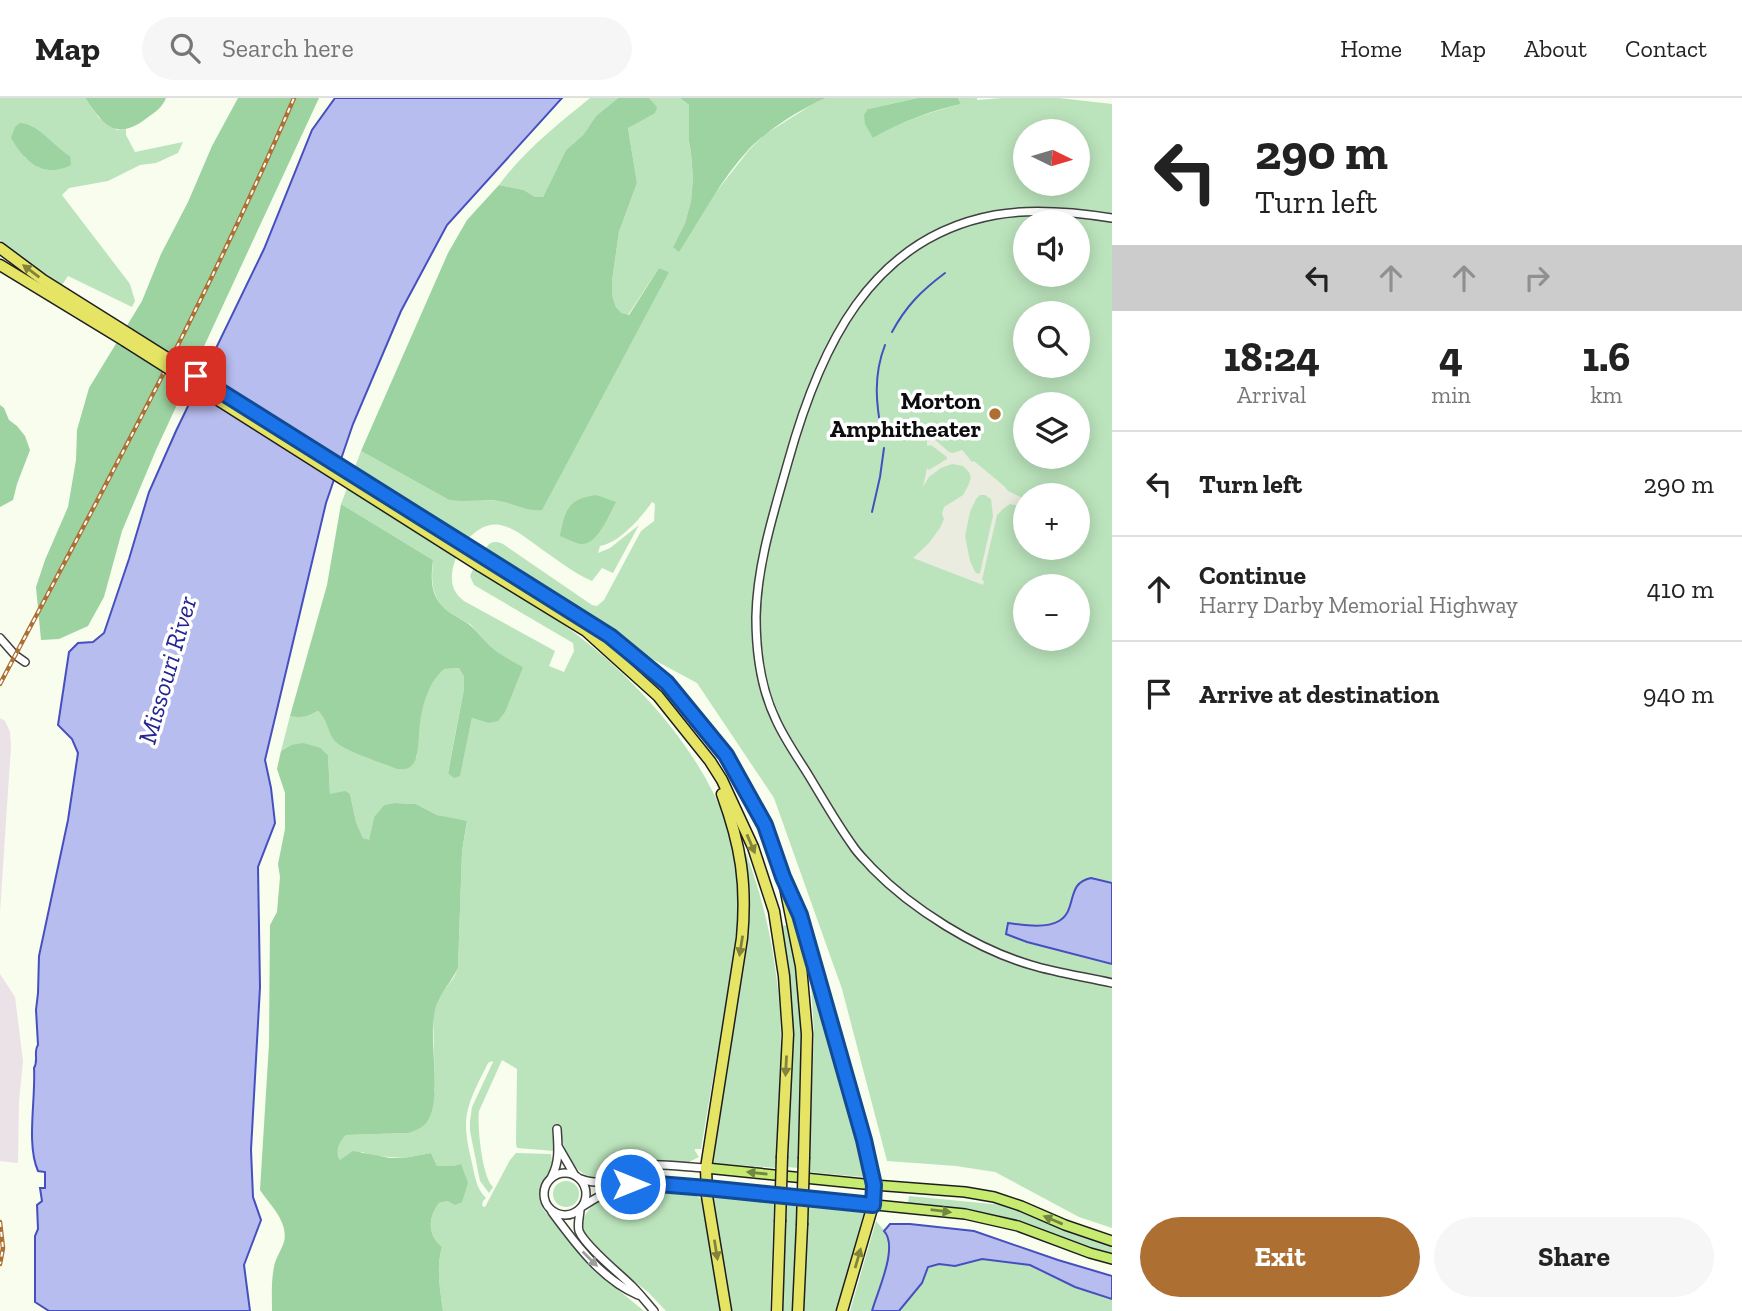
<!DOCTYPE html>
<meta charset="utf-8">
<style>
:root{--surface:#fff;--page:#f6f6f6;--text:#222;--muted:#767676;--line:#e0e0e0;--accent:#ae6f33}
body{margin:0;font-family:"Zilla Slab",serif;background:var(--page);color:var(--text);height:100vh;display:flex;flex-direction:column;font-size:26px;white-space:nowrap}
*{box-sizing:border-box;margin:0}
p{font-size:23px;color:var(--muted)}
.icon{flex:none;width:38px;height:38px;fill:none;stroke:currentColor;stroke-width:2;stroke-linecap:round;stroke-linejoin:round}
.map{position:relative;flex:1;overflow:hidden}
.side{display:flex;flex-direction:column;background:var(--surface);width:630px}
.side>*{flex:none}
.top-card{background:#fff;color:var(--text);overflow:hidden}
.needle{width:46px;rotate:95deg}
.controls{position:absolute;left:1013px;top:21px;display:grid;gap:14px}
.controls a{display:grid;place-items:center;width:77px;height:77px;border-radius:50%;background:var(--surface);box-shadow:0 4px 18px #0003;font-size:35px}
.pin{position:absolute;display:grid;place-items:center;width:60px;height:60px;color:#fff;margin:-30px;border-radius:14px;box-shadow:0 4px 10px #0006}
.me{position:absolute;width:77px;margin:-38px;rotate:90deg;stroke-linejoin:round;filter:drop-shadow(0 0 5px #0008)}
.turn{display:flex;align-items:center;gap:24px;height:147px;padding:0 28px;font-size:32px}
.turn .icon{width:91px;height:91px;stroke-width:2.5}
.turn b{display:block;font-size:49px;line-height:60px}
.lanes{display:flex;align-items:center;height:66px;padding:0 28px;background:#0003;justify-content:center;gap:35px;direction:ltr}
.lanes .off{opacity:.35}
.eta{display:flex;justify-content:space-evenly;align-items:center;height:119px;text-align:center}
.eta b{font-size:42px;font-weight:700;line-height:49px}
.action{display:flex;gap:14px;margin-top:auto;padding:14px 28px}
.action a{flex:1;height:80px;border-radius:42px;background:var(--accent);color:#fff;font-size:28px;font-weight:700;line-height:80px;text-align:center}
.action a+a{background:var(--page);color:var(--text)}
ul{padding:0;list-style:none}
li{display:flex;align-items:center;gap:21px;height:105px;padding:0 28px;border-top:2px solid var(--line)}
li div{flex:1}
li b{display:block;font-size:26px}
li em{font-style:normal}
header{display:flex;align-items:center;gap:42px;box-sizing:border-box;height:98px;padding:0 35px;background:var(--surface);border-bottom:2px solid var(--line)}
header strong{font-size:33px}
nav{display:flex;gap:38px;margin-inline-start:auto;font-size:24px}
.search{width:490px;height:63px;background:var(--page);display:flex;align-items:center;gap:18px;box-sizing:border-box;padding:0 24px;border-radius:38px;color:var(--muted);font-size:26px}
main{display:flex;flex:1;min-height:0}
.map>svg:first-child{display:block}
.industrial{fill:#ebe2e7}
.green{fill:#bbe4bc;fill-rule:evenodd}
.forest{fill:#9cd3a1}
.plaza{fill:#e9ecde;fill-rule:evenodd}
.water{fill:#b8bdef;stroke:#464fbf;stroke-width:2}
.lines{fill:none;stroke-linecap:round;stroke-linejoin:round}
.stream{stroke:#464fbf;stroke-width:2}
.minor-casing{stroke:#404040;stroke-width:10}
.major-casing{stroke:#1e1e1e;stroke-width:12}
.highway-casing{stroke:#1e1e1e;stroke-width:13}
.minor{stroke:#fff;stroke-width:7}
.major{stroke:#c7ea71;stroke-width:9}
.highway{stroke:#e5e464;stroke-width:10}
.rail-casing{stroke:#ae6f33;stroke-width:4.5}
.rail{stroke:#fff;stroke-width:2;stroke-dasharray:5;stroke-linecap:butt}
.highway-bridge-casing{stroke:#1e1e1e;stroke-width:13;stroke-linecap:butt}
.highway-bridge{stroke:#e5e464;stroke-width:10}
.oneway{fill:#84833d}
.oneway2{fill:#738744}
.oneway3{fill:#9e9e9e}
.route-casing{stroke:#114b97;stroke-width:18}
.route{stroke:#1a73e8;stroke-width:12}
.poi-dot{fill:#ae6f33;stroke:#fff;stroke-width:2.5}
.labels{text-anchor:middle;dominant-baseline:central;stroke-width:7;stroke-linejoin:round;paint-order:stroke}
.poi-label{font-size:24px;font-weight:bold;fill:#0d0d0d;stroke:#fff;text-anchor:end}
.water-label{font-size:26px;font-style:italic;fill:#232691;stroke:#fff}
</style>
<header>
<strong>Map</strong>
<div class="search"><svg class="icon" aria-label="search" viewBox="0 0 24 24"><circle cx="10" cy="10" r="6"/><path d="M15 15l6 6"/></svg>Search here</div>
<nav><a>Home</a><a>Map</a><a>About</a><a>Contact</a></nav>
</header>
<main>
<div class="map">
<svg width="1112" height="1213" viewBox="0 0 1112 1213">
<rect width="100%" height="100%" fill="#f8fdee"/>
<!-- industrial -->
<g class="industrial">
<path d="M0,620L5,623L10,634L11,648L0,814Z"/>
<path d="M0,876L15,899L23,963L19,1003L18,1065L0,1063Z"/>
</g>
<!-- green -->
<g class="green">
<path d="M0,0H85L99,20L117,32L126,31V37L135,54L183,44L178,55L156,65L140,67L108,83L69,90L62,97L130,186L135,203L132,209L68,178L62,187L32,167L0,142ZM51,43L60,53L70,58L47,72L38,69L24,59Z"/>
<path d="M590,0H618L596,18L583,37L566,52L543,99H535L524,92L499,87C524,53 557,27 590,0Z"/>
<path d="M649,0H680L689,7V43L691,55L693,80L691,103L685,125L673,149L749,52L764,37L813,6L826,0H918L868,11L873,40C901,24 929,14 961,6L958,0H977V2L1002,0H1059L1112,6V1130L1079,1119L995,1074L956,1068L887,1063L842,891L774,700L697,585L643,556L596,520L485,452C489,444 494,442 503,446L592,507L597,508L604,502L641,433L654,423L655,406L652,404C641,420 619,445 600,448L598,455L610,450L639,427L613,475L602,470L592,483C571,474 548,455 529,442C521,436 511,429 500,427C472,422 444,466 454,491C456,496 460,500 464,503L555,553L549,568L564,574L574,553L573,545L474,487L470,478L474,469C508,491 544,511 576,536C650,592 736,691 739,788C740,827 732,866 726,904C718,953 709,1002 701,1051H695V1053L699,1059L687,1065L646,1064L629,1066L613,1072L605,1078L598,1080C571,1077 563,1052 560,1030H552L554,1053L517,1050L516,1046L517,971L502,962L479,1013C477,1027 482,1079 493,1089L489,1095L480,1083L470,1033V1023L472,1009L493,964L492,963L488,965C479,984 466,1005 466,1027C466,1040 469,1052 472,1065C475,1079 476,1090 486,1100L483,1103L482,1108L485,1109L510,1062L516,1055L551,1056L552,1064L554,1066C548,1084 533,1088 543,1111L593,1171L644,1213H443C440,1191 436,1171 442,1149C427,1136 428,1120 439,1105L448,1103L454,1068H437L431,1055L404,1060L374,1058L362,1054L340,1063C336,1053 338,1044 346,1037L408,1035L435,993L433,918L439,899L454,879L458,870L462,753L467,724L437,717L416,706L394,705L384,707L374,719L369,743L363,740L356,724L350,696L330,697L328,657L321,650L291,647L281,653L290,618C301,620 308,618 318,613L326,620L329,633L417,659C418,628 421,593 443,571L459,570L464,579V591L448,674L460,677L472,620L488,625L523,569C512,563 499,557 490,548C483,541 478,534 471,527C465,523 458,520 452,516C431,502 431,484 433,462L341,406L361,353L449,402L459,403L469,401L501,403L669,174L659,170L628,217L621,216L616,209L612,197V183L619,134L637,85L628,30L656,9ZM1026,33H1078V86H1026ZM1026,124H1078V177H1026ZM1026,215H1078V268H1026ZM1026,306H1078V359H1026ZM1026,397H1078V450H1026ZM1026,488H1078V541H1026Z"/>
<path d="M746,755C763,800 773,845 778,892C785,951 778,1011 776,1070L714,1065L712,1059L749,821V795L745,756Z"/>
<path d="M784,827L789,829L798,867L803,932L798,1070L787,1069L791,952L781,831Z"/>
<path d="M814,886L866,1069L867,1075L862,1079L809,1074L814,936L811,887Z"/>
<circle cx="566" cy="1096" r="13"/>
<path d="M640,1089L671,1095L695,1097L704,1103L720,1213H666L648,1194L611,1165L585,1138C575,1116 600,1099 617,1093C624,1090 633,1090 640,1089Z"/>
<path d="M717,1098L774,1103L770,1213H730L713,1103L714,1099Z"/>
<path d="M909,1098L1002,1107L1019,1112L1112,1146V1156C1078,1147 1048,1133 1015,1122C980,1111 944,1109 908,1105Z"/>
<path d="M785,1106L797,1107L793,1213H781Z"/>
<path d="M808,1106L864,1110L865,1112L837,1213H804Z"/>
<path d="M876,1123L889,1138L890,1155L872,1213H850Z"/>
<path d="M982,1161L1030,1167L1075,1189L1112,1201V1213H899L922,1185L928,1169L939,1166L955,1168Z"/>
</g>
<!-- forest -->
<g class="forest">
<path d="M85,0H166C162,10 155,14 147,20C115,44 104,27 85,0Z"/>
<path d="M238,0H319L156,352L122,433L104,499L88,528L59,541L41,542L36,489L45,462L68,409L76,362L77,332L89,290L142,203L161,156L188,104L212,48Z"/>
<path d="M618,0H649L657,9L655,15L628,30L637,85L619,134L612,183V197L616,209L621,215L629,217L659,170L669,174L542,412C527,414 514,405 499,403C482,400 465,405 449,402L361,353L448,155L467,122L499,87L524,92L535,99H543L566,52L583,37L596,18Z"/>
<path d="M680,0H826C800,11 769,31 749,51C721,81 701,120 679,154L673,149L685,125L691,103L693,80L691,55L689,43V7Z"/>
<path d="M918,0H958L961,6C930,13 901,24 873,40L865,26L864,17L868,11Z"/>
<path d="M20,25C39,26 54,49 70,58L71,67C43,81 25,64 11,40L15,29Z"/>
<path d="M0,307L4,310L9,322L17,328L25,338L30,352L17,386L13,402L0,409Z"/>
<path d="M596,397L616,404C609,416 598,447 581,446C574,445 566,440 560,438C565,413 567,401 596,397Z"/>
<path d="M341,406L433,462C430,485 431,502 452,516C458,520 465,523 471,528C478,534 483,541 490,548C500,557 512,563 523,569L505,614L498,623L488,625L472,620L460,678L454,680L448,675L464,591V579L459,570L444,571C429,584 423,605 420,625C418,635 420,660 412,667C408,672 403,671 397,671C383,665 344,653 335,643C326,632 329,623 318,613C308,618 301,621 290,618L327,487Z"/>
<path d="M303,645L321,650L328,657L330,696L345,693L350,696L356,724L363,740L369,742L374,719L384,707L394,705L416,706L437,717L467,723L462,753L458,870C449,888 437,897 434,918C429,944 443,1005 426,1025C422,1030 414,1033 408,1035L346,1037C339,1044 335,1053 340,1062L353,1053L390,1060H404L431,1055L437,1068H454L461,1066L468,1085L462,1104L455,1107L448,1103L439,1105C428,1120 427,1136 442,1149C436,1170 440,1191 443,1213H272C272,1199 271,1183 274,1169C275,1161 281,1153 284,1144C289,1124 270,1107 260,1092L269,946L270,827L277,814L280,779L278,766L285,731V695L277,671L281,653L291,647Z"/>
</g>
<!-- plaza -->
<path class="plaza" d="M927,335L949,354L953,355L962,352L963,353L972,364L974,363L1004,388L1008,393L1025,401V409L1010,406L1003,411L997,417L982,482L984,483L983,487L913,460L929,445L940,430L944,421L942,416L944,409L963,397L968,388L971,380L969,374L963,368L952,366L941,370L929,379L923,389L927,370L929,372L947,361V359L931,347L927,348ZM980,397H985L991,401L993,418L980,475L978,476L975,474L970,463L965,438L970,414L976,401Z"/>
<!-- water -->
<g class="water">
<path d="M335,0H562L447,127L401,213L353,326L326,405L265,662L271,690L275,725L258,769L260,889L251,1052L253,1099L261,1122L244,1167L250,1213H49L35,1204V1138L38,1131L37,1107L42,1103L40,1090H45V1074L38,1073C26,1046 36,1000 34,970C39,962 33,954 38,947L36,912L38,895L39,858L68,722L78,655L72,641L58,627L69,554L78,545L93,544L104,535L129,461L149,394L176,333L264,151L312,32Z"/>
<path d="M1091,780L1112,785V866L1027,844L1006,836L1008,825C1023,827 1045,831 1059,823C1078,812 1065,785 1091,780Z"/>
<path d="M890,1126H910L974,1133L1058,1162L1112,1178V1201L1075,1189L1030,1167L982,1161L955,1168L939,1166L928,1169L922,1185L899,1213H872C877,1194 899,1149 884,1133Z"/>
</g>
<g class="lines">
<!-- stream -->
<g class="stream">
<path d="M892,234C906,208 921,193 945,175"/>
<path d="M882,337C876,306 873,278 885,247"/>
<path d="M872,414L880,379L884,350"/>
</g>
<!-- minor casing -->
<g class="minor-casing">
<g id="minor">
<path d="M1112,120C1074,114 1033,110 995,117C869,140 819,252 788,364C774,414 757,466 756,519C756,553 761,591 776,622C785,642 798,660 809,678C823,701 837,726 853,748C858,756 866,763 872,770C912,811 976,851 1031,867C1057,875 1086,879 1112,885"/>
<path d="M0,540L15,557L25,564"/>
<path d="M559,1050L574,1076"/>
<circle cx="565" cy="1096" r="21"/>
<path d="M552,1078C560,1063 558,1047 557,1031"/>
<path d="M581,1081C603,1089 605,1079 622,1072C648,1062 679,1069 706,1070"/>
<path d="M583,1108C594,1101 605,1094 618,1090C646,1080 678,1088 707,1090"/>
<path d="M580,1111C580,1118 577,1126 579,1133C585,1148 620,1176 632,1188C640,1196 647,1205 654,1213"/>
<path d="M552,1114C575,1145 601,1181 638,1197"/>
</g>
</g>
<!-- major casing -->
<g class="major-casing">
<g id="major">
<path d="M706,1070L874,1087L965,1094L994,1099L1021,1108L1065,1127L1112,1143"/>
<path d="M707,1090L965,1116L1018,1128L1090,1155L1112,1161"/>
</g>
</g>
<!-- highway casing -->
<g class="highway-casing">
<g id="highway">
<path d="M0,150L43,182L129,236"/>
<path d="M0,167L125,243"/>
<path d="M485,460L610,538L667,585L726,657L765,727L783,779L801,868L807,936L804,1059"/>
<path d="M480,468L586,533L658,598L710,663L722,682L753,749L774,813L784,878L788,936L782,1058"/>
<path d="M722,696C741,748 747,786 742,840L706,1070L707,1098L726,1213"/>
<path d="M790,795L800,817L864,1042L874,1087L873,1107L842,1213"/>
<path d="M777,1213L780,1124"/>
<path d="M798,1213L802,1127"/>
</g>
</g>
<!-- minor -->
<use href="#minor" class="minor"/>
<!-- major -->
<use href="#major" class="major"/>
<!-- highway -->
<use href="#highway" class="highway"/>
<!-- rail casing -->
<g class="rail-casing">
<g id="rail">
<path d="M0,586C102,393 208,201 294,0"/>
<path d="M0,1124L3,1150L0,1166"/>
</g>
</g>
<!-- rail -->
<use href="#rail" class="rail"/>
<!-- highway-bridge casing -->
<g class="highway-bridge-casing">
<g id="highway-bridge">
<path d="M129,236L485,460"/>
<path d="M125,243L480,468"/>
<path d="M780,1124L782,1058"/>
<path d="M802,1127L804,1059"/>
</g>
</g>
<!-- highway-bridge -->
<use href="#highway-bridge" class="highway-bridge"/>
</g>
<!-- one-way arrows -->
<defs><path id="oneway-solid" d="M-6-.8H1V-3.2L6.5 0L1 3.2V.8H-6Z" transform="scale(1.75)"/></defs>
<g class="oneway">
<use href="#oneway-solid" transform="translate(31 173) rotate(-143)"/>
<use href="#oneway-solid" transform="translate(751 746) rotate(67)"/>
<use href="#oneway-solid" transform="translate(741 848) rotate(99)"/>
<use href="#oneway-solid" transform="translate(786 968) rotate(93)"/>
<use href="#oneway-solid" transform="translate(716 1152) rotate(81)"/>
<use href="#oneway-solid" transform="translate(858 1160) rotate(-74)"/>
</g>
<g class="oneway2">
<use href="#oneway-solid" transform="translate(757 1075) rotate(-174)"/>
<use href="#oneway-solid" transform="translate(941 1113) rotate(7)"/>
<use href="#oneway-solid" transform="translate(1053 1122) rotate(-157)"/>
</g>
<use class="oneway3" href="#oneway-solid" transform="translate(590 1161) rotate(45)"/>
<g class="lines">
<!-- route casing -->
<g class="route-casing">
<path id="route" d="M196,278L610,538L667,585L726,657L765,727L783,779L800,817L864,1042L874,1087L873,1107L707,1090L646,1085L630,1086"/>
</g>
<!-- route -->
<use href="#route" class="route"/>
</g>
<!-- markers -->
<circle class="poi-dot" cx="995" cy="316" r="7"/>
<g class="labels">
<!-- poi labels -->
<g class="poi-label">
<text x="981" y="302">Morton<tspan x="981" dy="28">Amphitheater</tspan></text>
</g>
<!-- water labels -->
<g class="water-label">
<text transform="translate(167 572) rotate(-74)">Missouri River</text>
</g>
</g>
</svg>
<div class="controls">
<a><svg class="needle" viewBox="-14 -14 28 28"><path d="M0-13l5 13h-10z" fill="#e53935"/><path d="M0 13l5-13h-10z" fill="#767676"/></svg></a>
<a><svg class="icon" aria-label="sound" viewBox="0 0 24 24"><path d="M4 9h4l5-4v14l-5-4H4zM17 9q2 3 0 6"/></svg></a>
<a><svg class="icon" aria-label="search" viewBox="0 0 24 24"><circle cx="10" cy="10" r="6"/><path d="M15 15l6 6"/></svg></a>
<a><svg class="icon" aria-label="layers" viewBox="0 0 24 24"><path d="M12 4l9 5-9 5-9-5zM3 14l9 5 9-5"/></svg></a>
<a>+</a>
<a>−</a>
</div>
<div class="pin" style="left:196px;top:278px;background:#d93025"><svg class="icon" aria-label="arrive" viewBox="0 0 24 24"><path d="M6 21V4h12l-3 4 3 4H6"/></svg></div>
<svg class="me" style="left:630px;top:1086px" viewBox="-20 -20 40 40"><circle r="17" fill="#1a73e8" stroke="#fff" stroke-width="3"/><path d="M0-11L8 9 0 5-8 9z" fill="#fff"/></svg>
</div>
<section class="side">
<div class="top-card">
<div class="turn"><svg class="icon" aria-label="left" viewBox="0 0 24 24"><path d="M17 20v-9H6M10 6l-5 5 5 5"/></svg><div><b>290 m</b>Turn left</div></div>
<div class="lanes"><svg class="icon" aria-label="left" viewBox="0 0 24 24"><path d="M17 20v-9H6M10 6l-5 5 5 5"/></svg><svg class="icon off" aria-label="ahead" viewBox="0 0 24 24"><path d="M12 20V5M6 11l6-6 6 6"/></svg><svg class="icon off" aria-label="ahead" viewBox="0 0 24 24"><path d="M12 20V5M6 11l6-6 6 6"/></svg><svg class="icon off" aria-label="right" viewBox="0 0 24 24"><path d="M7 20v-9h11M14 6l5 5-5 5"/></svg></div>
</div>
<div class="eta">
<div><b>18:24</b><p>Arrival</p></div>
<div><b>4</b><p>min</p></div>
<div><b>1.6</b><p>km</p></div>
</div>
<ul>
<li><svg class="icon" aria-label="left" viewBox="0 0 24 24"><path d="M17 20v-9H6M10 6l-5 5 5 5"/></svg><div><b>Turn left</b></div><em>290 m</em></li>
<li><svg class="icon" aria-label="ahead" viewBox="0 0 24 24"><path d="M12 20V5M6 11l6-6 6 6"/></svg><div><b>Continue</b><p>Harry Darby Memorial Highway</p></div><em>410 m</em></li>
<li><svg class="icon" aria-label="arrive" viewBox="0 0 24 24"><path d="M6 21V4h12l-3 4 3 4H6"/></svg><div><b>Arrive at destination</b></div><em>940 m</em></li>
</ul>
<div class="action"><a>Exit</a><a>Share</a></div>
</section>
</main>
